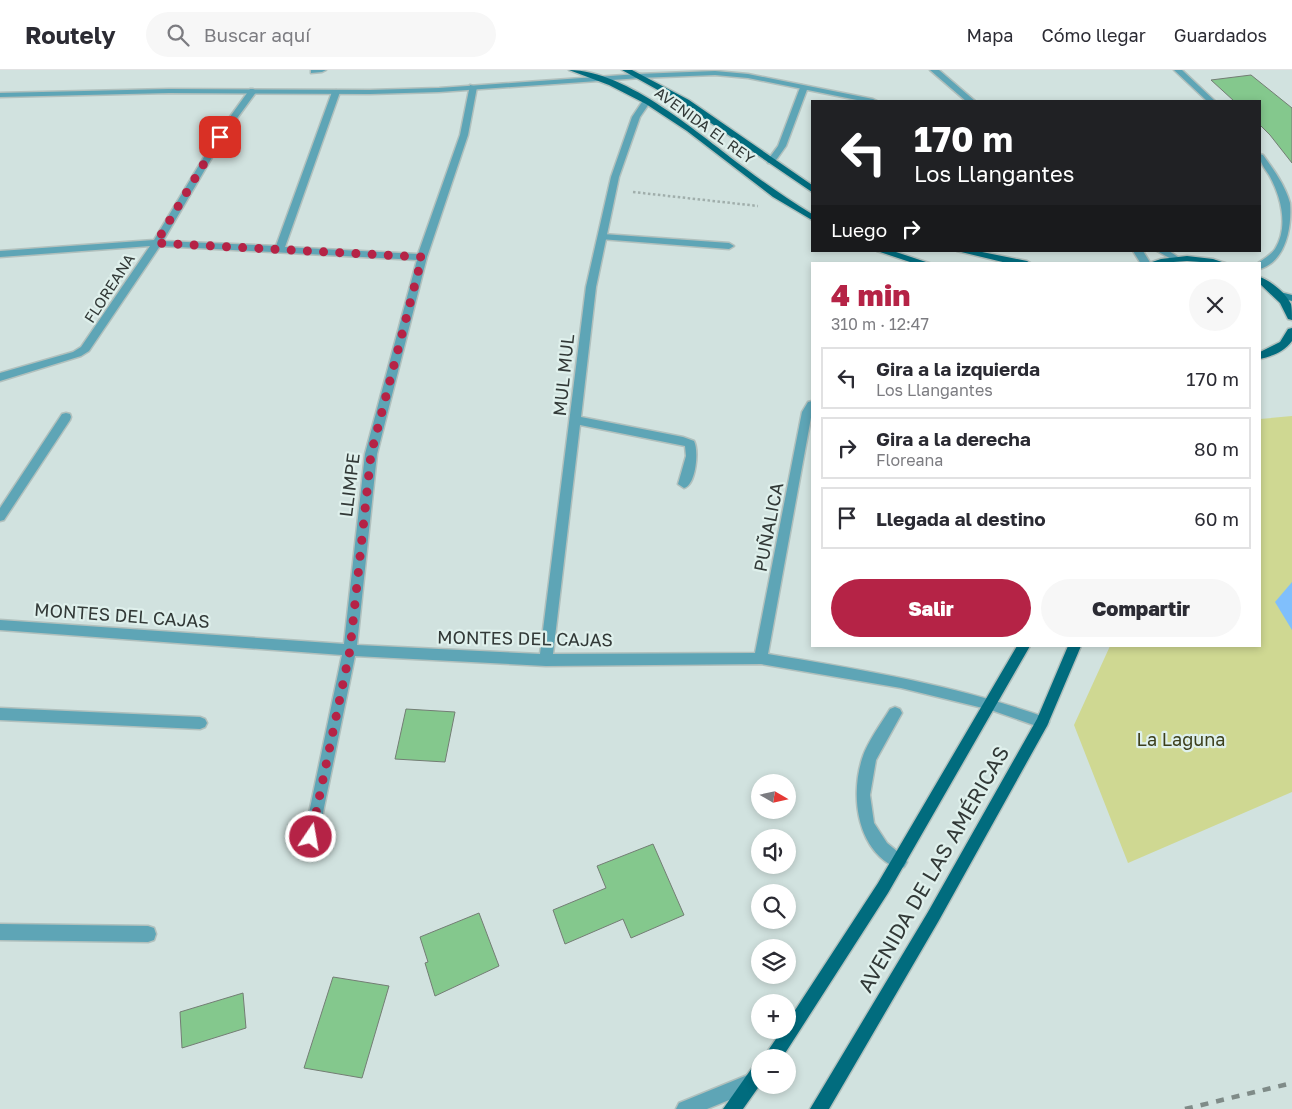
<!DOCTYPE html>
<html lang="es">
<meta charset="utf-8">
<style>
:root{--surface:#fff;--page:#f7f7f7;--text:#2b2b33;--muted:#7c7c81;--line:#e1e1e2;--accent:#b52346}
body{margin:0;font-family:"Golos Text",sans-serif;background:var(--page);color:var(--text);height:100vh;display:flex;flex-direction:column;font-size:19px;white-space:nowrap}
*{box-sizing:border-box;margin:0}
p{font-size:16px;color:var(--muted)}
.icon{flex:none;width:28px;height:28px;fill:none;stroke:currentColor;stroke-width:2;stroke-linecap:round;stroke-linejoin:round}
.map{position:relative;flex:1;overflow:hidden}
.details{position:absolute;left:811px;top:192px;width:450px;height:385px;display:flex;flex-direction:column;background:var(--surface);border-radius:0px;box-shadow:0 2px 8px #0003}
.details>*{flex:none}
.guide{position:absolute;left:811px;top:30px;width:450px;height:152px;border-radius:0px;box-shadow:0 2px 8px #0003;background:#202124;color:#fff;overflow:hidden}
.needle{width:32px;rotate:99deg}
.buttons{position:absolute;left:751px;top:704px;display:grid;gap:10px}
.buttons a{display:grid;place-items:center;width:45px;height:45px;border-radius:50%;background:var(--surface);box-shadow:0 2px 8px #0003;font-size:25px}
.pin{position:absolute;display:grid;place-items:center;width:42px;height:42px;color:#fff;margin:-21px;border-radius:10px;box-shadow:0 2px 8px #0006}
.me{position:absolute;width:55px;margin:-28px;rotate:12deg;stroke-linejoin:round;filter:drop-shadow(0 0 4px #0008)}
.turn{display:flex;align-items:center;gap:18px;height:105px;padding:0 20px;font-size:22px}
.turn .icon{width:65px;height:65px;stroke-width:2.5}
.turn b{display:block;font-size:35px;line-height:42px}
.then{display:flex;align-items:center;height:48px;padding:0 20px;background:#0003;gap:10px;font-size:19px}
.round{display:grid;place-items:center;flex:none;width:52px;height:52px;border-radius:26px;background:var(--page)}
.overview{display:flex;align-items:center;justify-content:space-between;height:85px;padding:0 20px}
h1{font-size:30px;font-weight:800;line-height:38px;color:var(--accent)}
.primary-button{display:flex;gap:10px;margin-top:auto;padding:10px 20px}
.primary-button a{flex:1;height:58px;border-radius:30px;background:var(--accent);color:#fff;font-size:20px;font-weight:800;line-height:58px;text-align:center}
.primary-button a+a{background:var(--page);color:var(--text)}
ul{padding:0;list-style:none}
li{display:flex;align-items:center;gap:15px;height:62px;margin:0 10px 8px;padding:0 10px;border:2px solid var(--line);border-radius:0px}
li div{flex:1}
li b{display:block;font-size:19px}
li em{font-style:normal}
header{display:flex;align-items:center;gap:30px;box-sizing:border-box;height:70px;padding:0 25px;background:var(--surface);border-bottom:1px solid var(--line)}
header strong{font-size:24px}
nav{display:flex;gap:28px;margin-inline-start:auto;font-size:18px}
.search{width:350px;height:45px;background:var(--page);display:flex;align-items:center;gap:12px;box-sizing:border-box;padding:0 18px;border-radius:28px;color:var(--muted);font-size:19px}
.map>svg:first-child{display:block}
.green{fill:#cfd892}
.water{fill:#80bffc}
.building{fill:#84c88d;stroke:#737d74}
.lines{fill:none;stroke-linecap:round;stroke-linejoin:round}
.service-casing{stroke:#b1c0bd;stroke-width:3}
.pedestrian-casing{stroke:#b1c0bd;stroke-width:3}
.minor-casing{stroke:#b1c0bd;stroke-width:3}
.tertiary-casing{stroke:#b1c0bd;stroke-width:3}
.secondary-casing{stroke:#b1c0bd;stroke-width:3}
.primary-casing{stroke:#b1c0bd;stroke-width:3}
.path{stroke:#a0aeab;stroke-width:2.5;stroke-dasharray:2.5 2.5;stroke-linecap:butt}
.service{fill:#5ea5b6;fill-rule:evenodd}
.pedestrian{fill:#5ea5b6;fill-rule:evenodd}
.minor{fill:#5ea5b6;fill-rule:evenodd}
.tertiary{fill:#5ea5b6;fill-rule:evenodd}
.secondary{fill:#218599;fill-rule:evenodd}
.primary{fill:#016c7e;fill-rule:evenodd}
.rail{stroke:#7f8b88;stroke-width:4.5;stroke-dasharray:8 8;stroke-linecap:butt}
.route{stroke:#b52346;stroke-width:9;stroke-dasharray:0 16.2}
.labels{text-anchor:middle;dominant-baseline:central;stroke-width:4.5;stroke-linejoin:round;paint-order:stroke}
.far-street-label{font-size:15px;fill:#323937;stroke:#dff0ec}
.street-label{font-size:18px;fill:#323937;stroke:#dff0ec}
.park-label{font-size:18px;fill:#3c3f1b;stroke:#dff0ec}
.near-street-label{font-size:21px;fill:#323937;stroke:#dff0ec}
</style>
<header>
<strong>Routely</strong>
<div class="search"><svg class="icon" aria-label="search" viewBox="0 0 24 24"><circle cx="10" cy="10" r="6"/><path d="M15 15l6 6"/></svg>Buscar aquí</div>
<nav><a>Mapa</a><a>Cómo llegar</a><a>Guardados</a></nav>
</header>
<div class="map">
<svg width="1292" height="1039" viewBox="0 0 1292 1039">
<rect width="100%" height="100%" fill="#d1e2df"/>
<!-- green -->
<path class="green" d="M1292,346V722L1128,793L1074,655L1110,576H1260V349Z"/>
<!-- water -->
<path class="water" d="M1292,512V560L1275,532Z"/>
<!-- building -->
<g class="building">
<path d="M1251,5L1292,38V93L1270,65L1260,55V31H1234L1211,10Z"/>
<path d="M406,639L455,642L445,692L395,689Z"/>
<path d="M653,774L684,845L631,868L623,849L565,874L553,840L606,818L597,796Z"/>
<path d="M479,843L499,896L435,926L425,893L428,892L420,867Z"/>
<path d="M333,907L389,916L362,1008L304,998Z"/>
<path d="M243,923L246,958L182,978L180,942Z"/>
</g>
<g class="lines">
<!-- service casing -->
<g class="service-casing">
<g id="service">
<path d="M603,164L729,173L734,176L729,179L600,169L598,167Z"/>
<path d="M895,637L900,639L902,643L876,690L870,725L874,753L887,773L904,787L907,792L904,797L899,799C857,782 850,727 862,689C867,672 881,654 890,639Z"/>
</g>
</g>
<!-- pedestrian casing -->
<g class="pedestrian-casing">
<g id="pedestrian">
<path d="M311,0H326L322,2L311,3Z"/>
<path d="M801,15L808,17L786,76L774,93H768L767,91L778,76Z"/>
</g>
</g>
<!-- minor casing -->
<g class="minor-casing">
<g id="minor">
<path d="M1174,0H1182L1215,31H1207Z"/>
<path d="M715,1L748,4L873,29L877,31H862L748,8L715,5L638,8L634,6L638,4Z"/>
<path d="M470,15L477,17L468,65L427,187L377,384L357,575L540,584L586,217L611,107L632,47L644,29H647L651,31L640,47L619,107L596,217L581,347L683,367L694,371C699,381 696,415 684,418L678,414L686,386L685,376L580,355L553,584L755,583L802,342L808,332L812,331V342L768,584C863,600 956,615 1047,648L1049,652L1047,656L1042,658L991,640L901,618L761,594L546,596L355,586L318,767L316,772L311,774L306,772L304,767L342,585L0,560V550L344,574L365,384L417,190L160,176L89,281L81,286L0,311V303L73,282L81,277L150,176L0,187V181L154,170L219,62L250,19H253L257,21L227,62L163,171L276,176L332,22L336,20L340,22L285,177L418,184L460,65Z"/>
<path d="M1260,84L1263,85C1274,100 1285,115 1290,133C1292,157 1286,191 1260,199V194H1257C1262,190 1271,185 1275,179C1289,157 1281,126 1269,105C1264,97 1260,94 1260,84Z"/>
<path d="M66,343L70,344L71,347L70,350L4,450L0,451V438L62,344Z"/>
<path d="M0,638L200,647L205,649L207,653L205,657L200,659L0,650Z"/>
<path d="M0,854L148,856L154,858L156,864L154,870L148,872L0,870Z"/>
<path d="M750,1004L756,1007L759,1013L756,1019L707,1039H676L679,1033Z"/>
</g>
</g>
<!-- tertiary casing -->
<g class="tertiary-casing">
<g id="tertiary">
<path d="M930,0H939L975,31H966Z"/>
<path d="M638,4H641V8L439,22L370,24L169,23L0,27V23L169,19L370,20L439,18Z"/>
<path d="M1133,181H1143L1151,194H1141Z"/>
<path d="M1157,181H1169L1178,187L1173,190Z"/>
</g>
</g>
<!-- secondary casing -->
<g class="secondary-casing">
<path id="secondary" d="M1280,222L1292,225V231L1277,227V223Z"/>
</g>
<!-- primary casing -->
<g class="primary-casing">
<g id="primary">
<path d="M569,0C627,0 701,66 746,99C767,115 789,130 812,144V150L773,127L687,61L646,34L609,15Z"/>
<path d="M622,0H632L689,30L812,115V122L683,34Z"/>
<path d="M877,181H893L932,194H916Z"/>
<path d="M957,181H977L1027,191L1032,194H1011Z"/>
<path d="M1187,186L1213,189L1228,194L1187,191L1146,194L1161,189Z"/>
<path d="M1260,207C1271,211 1286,223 1291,234C1292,238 1292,245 1292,250L1288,249L1280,233L1260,214Z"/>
<path d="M1292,258V271C1284,282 1272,286 1260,289V282L1280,272L1288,259Z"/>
<path d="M1017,576H1030L888,823L782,988H763L782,960H788V951L878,813Z"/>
<path d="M1068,576H1081L1047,656L938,852L829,1039H810L928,842L1037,649Z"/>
<path d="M760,993V1015L743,1039H723L754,995Z"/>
</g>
</g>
<!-- path -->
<path class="path" d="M633,122L758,136"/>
<!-- service -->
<use href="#service" class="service"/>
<!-- pedestrian -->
<use href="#pedestrian" class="pedestrian"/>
<!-- minor -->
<use href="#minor" class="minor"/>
<!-- tertiary -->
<use href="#tertiary" class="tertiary"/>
<!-- secondary -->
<use href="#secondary" class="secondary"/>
<!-- primary -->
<use href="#primary" class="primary"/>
<!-- rail -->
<path class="rail" d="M1185,1039L1292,1013"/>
</g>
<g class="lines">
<!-- route -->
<path class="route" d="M220,67L156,173L422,187L371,384L350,580L311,767"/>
</g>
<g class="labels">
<!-- far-street labels -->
<g class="far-street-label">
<text transform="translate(705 55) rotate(36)">AVENIDA EL REY</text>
<text transform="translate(109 218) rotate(-57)">FLOREANA</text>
</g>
<!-- street labels -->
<g class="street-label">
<text transform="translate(563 305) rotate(-84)">MUL MUL</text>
<text transform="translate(349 415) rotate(-83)">LLIMPE</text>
<text transform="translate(768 457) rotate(-79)">PUÑALICA</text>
<text transform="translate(122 545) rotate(4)">MONTES DEL CAJAS</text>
<text transform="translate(525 568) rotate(1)">MONTES DEL CAJAS</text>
</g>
<!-- park labels -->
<g class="park-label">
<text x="1181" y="669">La Laguna</text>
</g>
<!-- near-street labels -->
<g class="near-street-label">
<text transform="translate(933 799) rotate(-60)">AVENIDA DE LAS AMÉRICAS</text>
</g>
</g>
</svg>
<div class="buttons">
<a><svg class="needle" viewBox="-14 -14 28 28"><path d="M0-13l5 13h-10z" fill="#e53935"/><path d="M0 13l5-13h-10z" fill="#7c7c81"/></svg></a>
<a><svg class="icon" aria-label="sound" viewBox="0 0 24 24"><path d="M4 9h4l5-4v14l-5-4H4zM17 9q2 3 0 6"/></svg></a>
<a><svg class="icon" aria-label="search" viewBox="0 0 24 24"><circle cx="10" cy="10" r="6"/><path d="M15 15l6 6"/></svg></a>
<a><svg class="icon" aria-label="layers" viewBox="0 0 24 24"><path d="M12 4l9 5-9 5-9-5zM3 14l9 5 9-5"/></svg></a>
<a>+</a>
<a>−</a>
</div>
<div class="pin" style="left:220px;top:67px;background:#d93025"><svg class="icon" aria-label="arrive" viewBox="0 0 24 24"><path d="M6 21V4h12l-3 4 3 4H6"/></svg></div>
<svg class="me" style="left:311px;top:767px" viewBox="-20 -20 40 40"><circle r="17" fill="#b52346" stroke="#fff" stroke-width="3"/><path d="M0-11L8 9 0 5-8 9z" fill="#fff"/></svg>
<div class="guide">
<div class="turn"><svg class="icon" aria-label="left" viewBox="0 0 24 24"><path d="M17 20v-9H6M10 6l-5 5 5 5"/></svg><div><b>170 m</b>Los Llangantes</div></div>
<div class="then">Luego<svg class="icon" aria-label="right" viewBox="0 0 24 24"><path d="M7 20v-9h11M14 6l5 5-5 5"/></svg></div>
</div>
<section class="details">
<div class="overview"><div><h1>4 min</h1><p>310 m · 12:47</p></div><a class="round"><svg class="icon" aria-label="close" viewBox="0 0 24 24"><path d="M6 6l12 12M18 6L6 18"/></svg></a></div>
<ul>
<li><svg class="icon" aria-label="left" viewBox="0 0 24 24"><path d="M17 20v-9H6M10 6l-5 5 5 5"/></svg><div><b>Gira a la izquierda</b><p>Los Llangantes</p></div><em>170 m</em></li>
<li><svg class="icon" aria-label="right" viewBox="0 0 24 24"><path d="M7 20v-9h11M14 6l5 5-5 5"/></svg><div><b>Gira a la derecha</b><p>Floreana</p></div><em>80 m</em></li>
<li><svg class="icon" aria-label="arrive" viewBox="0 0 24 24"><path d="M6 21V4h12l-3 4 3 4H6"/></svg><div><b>Llegada al destino</b></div><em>60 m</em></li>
</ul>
<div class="primary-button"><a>Salir</a><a>Compartir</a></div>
</section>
</div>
